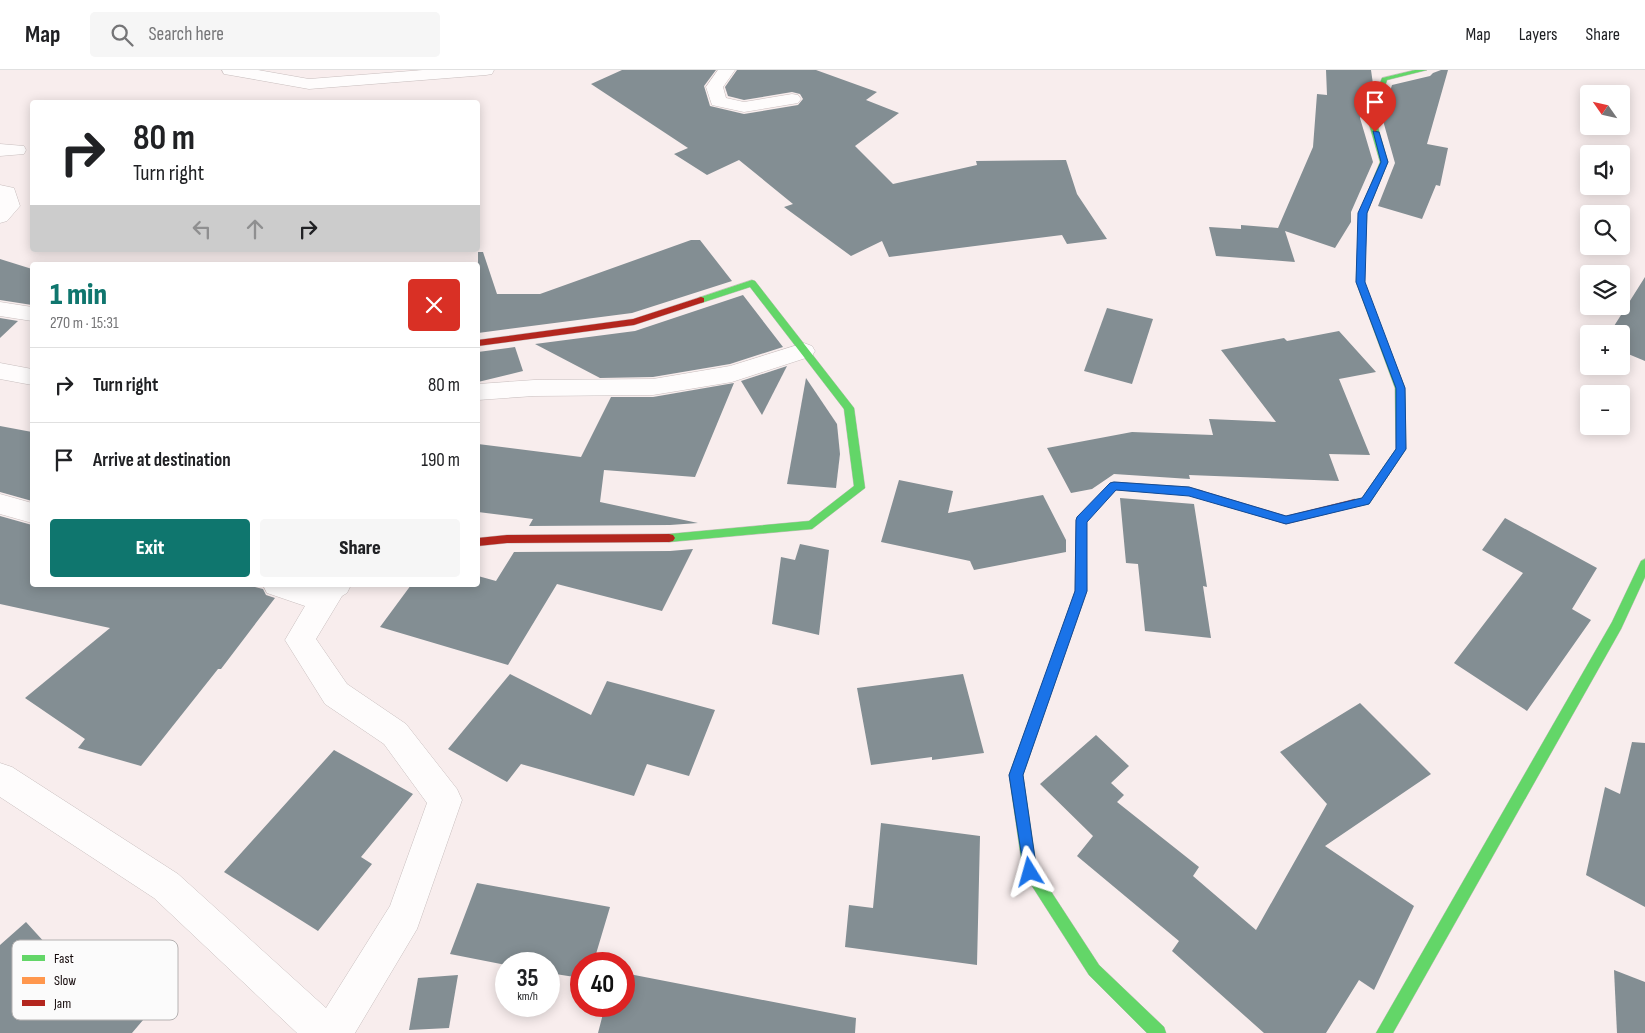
<!DOCTYPE html>
<meta charset="utf-8">
<style>
:root{--surface:#fff;--page:#f6f6f6;--text:#202124;--muted:#757577;--line:#e0e0e0;--accent:#0f766e}
body{margin:0;font-family:"Sofia Sans Condensed",sans-serif;background:var(--page);color:var(--text);height:100vh;display:flex;flex-direction:column;font-size:19px;white-space:nowrap}
*{box-sizing:border-box;margin:0}
p{font-size:16px;color:var(--muted)}
.icon{flex:none;width:28px;height:28px;fill:none;stroke:currentColor;stroke-width:2;stroke-linecap:round;stroke-linejoin:round}
.map{position:relative;flex:1;overflow:hidden}
.panel{position:absolute;left:30px;top:192px;width:450px;height:325px;display:flex;flex-direction:column;background:var(--surface);border-radius:5px;box-shadow:0 2px 12px #0003}
.panel>*{flex:none}
.banner{position:absolute;left:30px;top:30px;width:450px;height:152px;border-radius:5px;box-shadow:0 2px 12px #0003;background:#fff;color:var(--text);overflow:hidden}
.needle{width:32px;rotate:304deg}
.tools{position:absolute;left:1580px;top:15px;display:grid;gap:10px}
.tools a{display:grid;place-items:center;width:50px;height:50px;border-radius:5px;background:var(--surface);box-shadow:0 2px 12px #0003;font-size:25px}
.speed{position:absolute;left:495px;top:882px;display:flex;gap:10px;font-size:25px;font-weight:700;text-align:center}
.speed>*{display:grid;place-content:center;width:65px;height:65px;border-radius:50%;background:var(--surface);box-shadow:0 2px 12px #0003;line-height:1}
.speed small{font-size:12px;font-weight:400}
.speed .limit{border:8px solid #d22;background:#fff;color:#111}
.pin{position:absolute;display:grid;place-items:center;width:42px;height:42px;color:#fff;margin:-51px -21px;border-radius:50% 50% 50% 0;rotate:-45deg;box-shadow:0 0 5px #0007}
.pin .icon{rotate:45deg}
.me{position:absolute;width:55px;margin:-28px;rotate:352deg;stroke-linejoin:round;filter:drop-shadow(0 0 4px #0008)}
.turn{display:flex;align-items:center;gap:18px;height:105px;padding:0 20px;font-size:22px}
.turn .icon{width:65px;height:65px;stroke-width:2.5}
.turn b{display:block;font-size:35px;line-height:42px}
.lanes{display:flex;align-items:center;height:48px;padding:0 20px;background:#0003;justify-content:center;gap:25px;direction:ltr}
.lanes .off{opacity:.35}
.round{display:grid;place-items:center;flex:none;width:52px;height:52px;border-radius:5px;background:var(--page)}
.headline{display:flex;align-items:center;justify-content:space-between;height:85px;padding:0 20px}
h1{font-size:30px;font-weight:800;line-height:38px;color:var(--accent)}
.button{display:flex;gap:10px;margin-top:auto;padding:10px 20px}
.button a{flex:1;height:58px;border-radius:5px;background:var(--accent);color:#fff;font-size:20px;font-weight:800;line-height:58px;text-align:center}
.button a+a{background:var(--page);color:var(--text)}
ul{padding:0;list-style:none}
li{display:flex;align-items:center;gap:15px;height:75px;padding:0 20px;border-top:1px solid var(--line)}
li div{flex:1}
li b{display:block;font-size:19px}
li em{font-style:normal}
header{display:flex;align-items:center;gap:30px;box-sizing:border-box;height:70px;padding:0 25px;background:var(--surface);border-bottom:1px solid var(--line)}
header strong{font-size:24px}
nav{display:flex;gap:28px;margin-inline-start:auto;font-size:18px}
.search{width:350px;height:45px;background:var(--page);display:flex;align-items:center;gap:12px;box-sizing:border-box;padding:0 18px;border-radius:5px;color:var(--muted);font-size:19px}
.map>svg:first-child{display:block}
.building{fill:#838e93}
.lines{fill:none;stroke-linecap:round;stroke-linejoin:round}
.street-casing{stroke:#c8bebe;stroke-width:1}
.fast-casing{stroke:#c8bebe;stroke-width:1}
.slow-casing{stroke:#c8bebe;stroke-width:1}
.jam-casing{stroke:#c8bebe;stroke-width:1}
.street{fill:#fefcfc;fill-rule:evenodd}
.fast{fill:#63d668;fill-rule:evenodd}
.slow{fill:#ff974d;fill-rule:evenodd}
.jam{fill:#b3261e;fill-rule:evenodd}
.route{fill:#1a73e8;stroke:#114b97}
.key{fill:#fbfbfb;stroke:#b5b2b2;stroke-width:1}
.key-label{font-size:14px;fill:#130809}
</style>
<header>
<strong>Map</strong>
<div class="search"><svg class="icon" aria-label="search" viewBox="0 0 24 24"><circle cx="10" cy="10" r="6"/><path d="M15 15l6 6"/></svg>Search here</div>
<nav><a>Map</a><a>Layers</a><a>Share</a></nav>
</header>
<div class="map">
<svg width="1645" height="963" viewBox="0 0 1645 963">
<rect width="100%" height="100%" fill="#f8eded"/>
<!-- building -->
<g class="building">
<path d="M622,0H716L704,16L710,36L744,44L798,35L803,29L800,24L792,22L744,30L728,26L725,17L737,0H816L877,22L866,30L899,43L855,76L893,114L977,95L976,91L1066,90L1077,124L1107,169L1067,174L1062,165L889,187L882,171L851,186L784,137L793,134L739,90L707,105L674,84L688,78L591,14Z"/>
<path d="M1326,0H1371L1373,14L1360,48L1373,92L1351,142V152L1335,178L1285,161L1295,192L1216,186L1209,157L1241,159V155L1278,158L1313,77L1317,24L1327,25Z"/>
<path d="M1441,0H1448L1427,74L1448,78L1440,116L1436,115L1422,149L1378,136L1395,93L1382,47L1392,15L1430,6L1433,3Z"/>
<path d="M691,170H700L732,211L632,243L478,263V182H483L497,224H540Z"/>
<path d="M0,189L32,199V235L0,230Z"/>
<path d="M1645,207V291L1621,281V264H1609Z"/>
<path d="M743,225L783,277L730,294L653,307L600,308L535,274L635,261Z"/>
<path d="M1107,238L1153,249L1132,314L1084,301Z"/>
<path d="M0,248L18,251L0,268Z"/>
<path d="M1339,261L1376,302L1339,309L1370,385L1329,384L1339,411L1189,405L1190,409L1114,404L1092,419L1071,423L1047,378L1132,362L1213,365L1209,349L1276,352L1221,280L1284,268L1287,271Z"/>
<path d="M515,277L523,301L478,312V282Z"/>
<path d="M787,296L762,345L741,311Z"/>
<path d="M806,308L837,354L840,384L836,418L787,414Z"/>
<path d="M734,313L695,407L604,400L600,432L698,453L670,455L529,456L533,449L478,442V374L581,387L611,327H653Z"/>
<path d="M0,356L32,362V431L0,422Z"/>
<path d="M899,410L953,421L948,443L1043,425L1066,470V482L974,500L970,491L881,472Z"/>
<path d="M1120,428L1194,434L1207,517L1203,516L1211,568L1145,561L1138,494L1126,493Z"/>
<path d="M0,446L32,455V515H247L263,519L266,525L275,528L221,599H218L141,696L78,678L85,669L25,628L110,558L0,534Z"/>
<path d="M1505,448L1597,498L1572,539L1591,550L1527,641L1454,593L1523,503L1482,480Z"/>
<path d="M800,474L829,480L819,565L772,554L781,487L795,490Z"/>
<path d="M693,479L662,541L557,514L508,595L380,557L411,515H478V506L496,511L514,482L670,481Z"/>
<path d="M510,604L591,645L607,611L715,640L689,706L647,694L634,726L521,694L507,712L448,679Z"/>
<path d="M963,604L984,683L932,690V687L871,695L857,618Z"/>
<path d="M1360,633L1431,704L1325,776L1414,836L1374,920L1359,910L1326,963H1264L1172,881L1179,871L1077,786L1093,766L1040,714L1096,665L1129,696L1111,713L1124,725L1117,732L1199,797L1193,806L1256,860L1327,734L1280,682Z"/>
<path d="M1632,672L1645,673V837L1586,805L1605,717L1620,724Z"/>
<path d="M334,680L413,724L361,787L372,794L318,861L224,802Z"/>
<path d="M881,753L980,766L977,895L845,877L849,835L873,838Z"/>
<path d="M477,813L610,837L593,894H581V908L549,903V894L506,895L450,884Z"/>
<path d="M26,852L56,885L51,889L98,932L122,907L155,936L132,963H0V875Z"/>
<path d="M1614,900L1645,912V963H1617Z"/>
<path d="M624,903L856,948L855,963H598L605,936H624Z"/>
<path d="M458,905L449,958L409,960L418,908Z"/>
</g>
<g class="lines">
<!-- street casing -->
<g class="street-casing">
<g id="street">
<path d="M222,0H258L309,9L423,0H494L492,4L486,5L309,19L230,5L224,4Z"/>
<path d="M718,0H735L723,17L726,28L744,32L792,24L798,25L801,29L798,33L744,42L712,35L706,17Z"/>
<path d="M0,74L24,76L26,80L24,84L0,86Z"/>
<path d="M0,115L14,118L20,136L7,151L0,153Z"/>
<path d="M0,232L32,237V251L0,246Z"/>
<path d="M804,273L812,276L815,281L812,286L732,312L653,325L534,326L478,330V314L534,310L653,309L730,296Z"/>
<path d="M0,293L32,299V315L0,309Z"/>
<path d="M0,424L32,433V453L0,444Z"/>
<path d="M263,515H312L317,517L319,515H351L347,523L342,526L316,569L347,614L406,654L457,719L462,730L417,859L355,963H297L154,828L0,727V693L12,697L178,804L326,938L390,836L427,733L384,674L325,634L285,570L305,536L267,523Z"/>
</g>
</g>
<!-- fast casing -->
<g class="fast-casing">
<g id="fast">
<path d="M1415,0H1427L1387,10L1375,47L1388,92L1367,143L1364,212L1405,318L1406,379L1369,434L1355,437L1350,433L1351,430L1362,428L1396,379L1395,318L1356,212L1359,143L1380,92L1367,47L1382,8Z"/>
<path d="M752,210L755,211L854,338L865,418L812,459L669,472L665,471L663,468L665,465L669,464L809,451L854,416L844,339L750,217L701,233L697,230L698,228Z"/>
<path d="M1645,489V507L1621,559L1393,963H1376L1612,552L1641,491Z"/>
<path d="M1054,593L1058,594L1060,598L1023,705L1037,800L1099,895L1164,957L1166,963H1147L1089,905L1023,802L1009,705L1048,598L1050,594Z"/>
</g>
</g>
<!-- slow casing -->
<g class="slow-casing">
<path id="slow" d="M1114,412L1189,417L1203,421L1204,424L1199,428L1189,425L1116,420L1086,451L1087,521L1060,598L1058,602L1054,603L1050,602L1048,598L1075,521L1076,450L1110,413Z"/>
</g>
<!-- jam casing -->
<g class="jam-casing">
<g id="jam">
<path d="M701,227L704,228V232L634,255L478,276V270L633,249Z"/>
<path d="M1199,420L1286,446L1355,429L1360,433L1355,437L1286,454L1195,427L1194,424Z"/>
<path d="M669,464L673,465L675,468L673,471L669,472L507,473L478,476V468L507,465Z"/>
</g>
</g>
<!-- street -->
<use href="#street" class="street"/>
<!-- fast -->
<use href="#fast" class="fast"/>
<!-- slow -->
<use href="#slow" class="slow"/>
<!-- jam -->
<use href="#jam" class="jam"/>
</g>
<!-- route -->
<path class="route" d="M1373,61L1379,62L1388,92L1367,143L1365,212L1405,318L1406,379L1369,434L1286,454L1189,426L1116,420L1087,452V521L1023,705L1037,802L1035,807L1030,809L1025,807L1009,705L1075,521L1076,450L1077,447L1110,413L1114,412L1189,417L1286,446L1362,428L1396,379V318L1356,212L1358,143L1381,92Z"/>
<!-- legend -->
<rect x="12" y="870" width="166" height="80" rx="8" class="key"/>
<rect x="22" y="885" width="23" height="6" fill="#63d668"/>
<rect x="22" y="907" width="23" height="7" fill="#ff974d"/>
<rect x="22" y="930" width="23" height="6" fill="#b3261e"/>
<g class="key-label">
<text x="54" y="893">Fast</text>
<text x="54" y="915">Slow</text>
<text x="54" y="938">Jam</text>
</g>
</svg>
<div class="tools">
<a><svg class="needle" viewBox="-14 -14 28 28"><path d="M0-13l5 13h-10z" fill="#e53935"/><path d="M0 13l5-13h-10z" fill="#757577"/></svg></a>
<a><svg class="icon" aria-label="sound" viewBox="0 0 24 24"><path d="M4 9h4l5-4v14l-5-4H4zM17 9q2 3 0 6"/></svg></a>
<a><svg class="icon" aria-label="search" viewBox="0 0 24 24"><circle cx="10" cy="10" r="6"/><path d="M15 15l6 6"/></svg></a>
<a><svg class="icon" aria-label="layers" viewBox="0 0 24 24"><path d="M12 4l9 5-9 5-9-5zM3 14l9 5 9-5"/></svg></a>
<a>+</a>
<a>−</a>
</div>
<div class="speed"><div>35<small>km/h</small></div><div class="limit">40</div></div>
<div class="pin" style="left:1375px;top:62px;background:#d93025"><svg class="icon" aria-label="arrive" viewBox="0 0 24 24"><path d="M6 21V4h12l-3 4 3 4H6"/></svg></div>
<svg class="me" style="left:1030px;top:802px" viewBox="-20 -20 40 40"><path d="M0-17L14 15 0 8-14 15z" fill="#1a73e8" stroke="#fff" stroke-width="4"/></svg>
<div class="banner">
<div class="turn"><svg class="icon" aria-label="right" viewBox="0 0 24 24"><path d="M7 20v-9h11M14 6l5 5-5 5"/></svg><div><b>80 m</b>Turn right</div></div>
<div class="lanes"><svg class="icon off" aria-label="left" viewBox="0 0 24 24"><path d="M17 20v-9H6M10 6l-5 5 5 5"/></svg><svg class="icon off" aria-label="ahead" viewBox="0 0 24 24"><path d="M12 20V5M6 11l6-6 6 6"/></svg><svg class="icon" aria-label="right" viewBox="0 0 24 24"><path d="M7 20v-9h11M14 6l5 5-5 5"/></svg></div>
</div>
<section class="panel">
<div class="headline"><div><h1>1 min</h1><p>270 m · 15:31</p></div><a class="round" style="background:#d93025;color:#fff"><svg class="icon" aria-label="close" viewBox="0 0 24 24"><path d="M6 6l12 12M18 6L6 18"/></svg></a></div>
<ul>
<li><svg class="icon" aria-label="right" viewBox="0 0 24 24"><path d="M7 20v-9h11M14 6l5 5-5 5"/></svg><div><b>Turn right</b></div><em>80 m</em></li>
<li><svg class="icon" aria-label="arrive" viewBox="0 0 24 24"><path d="M6 21V4h12l-3 4 3 4H6"/></svg><div><b>Arrive at destination</b></div><em>190 m</em></li>
</ul>
<div class="button"><a>Exit</a><a>Share</a></div>
</section>
</div>
